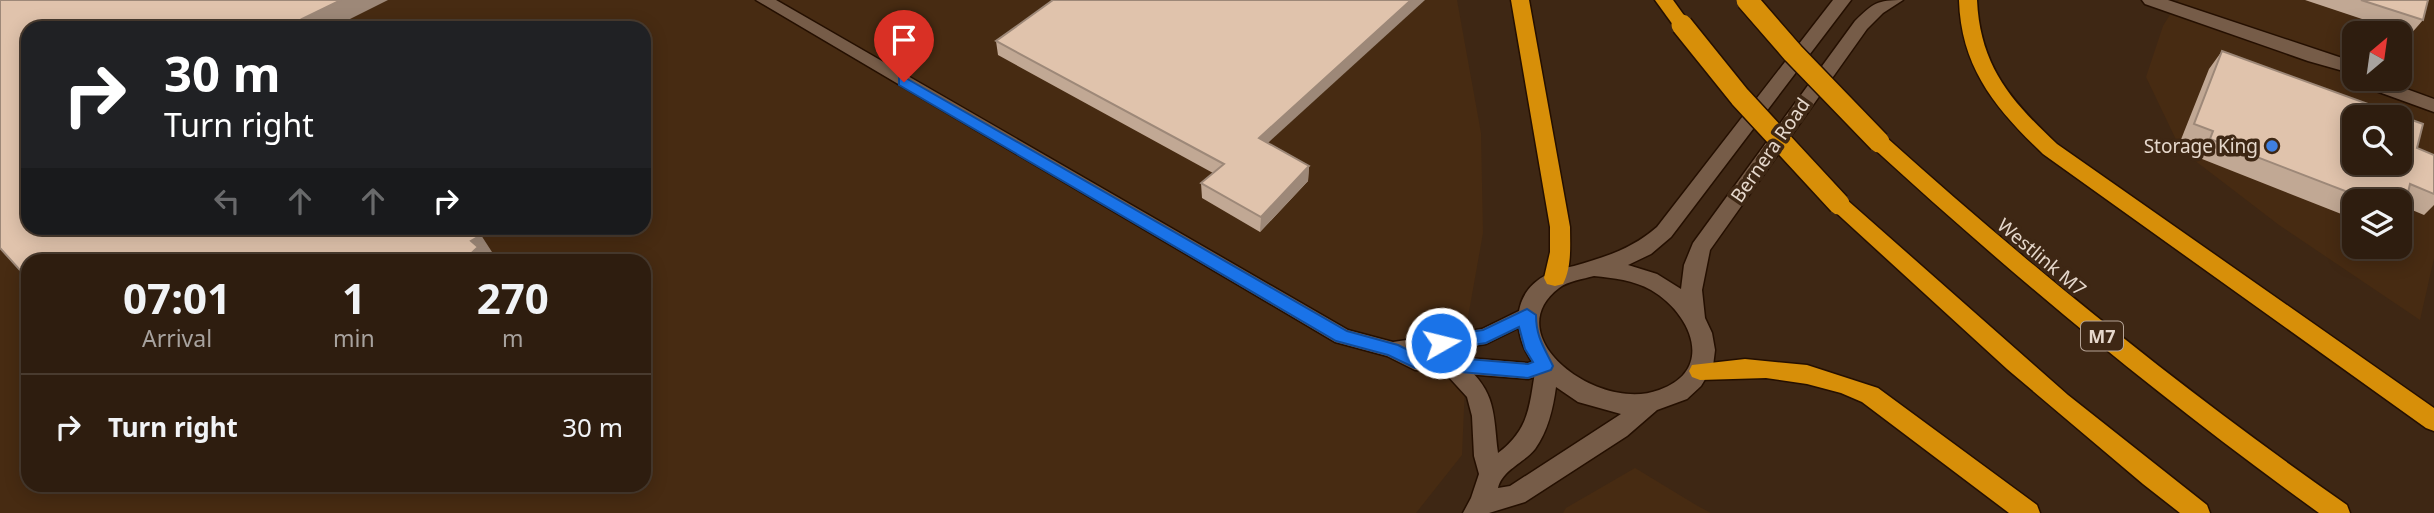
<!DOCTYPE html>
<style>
:root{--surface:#2e1d0f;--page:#3a2a1d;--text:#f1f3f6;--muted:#a7a29e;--line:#493b2f}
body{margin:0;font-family:"Noto Sans",sans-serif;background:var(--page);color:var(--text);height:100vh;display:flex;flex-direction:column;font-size:26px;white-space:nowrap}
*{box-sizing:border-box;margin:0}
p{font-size:23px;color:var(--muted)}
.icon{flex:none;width:38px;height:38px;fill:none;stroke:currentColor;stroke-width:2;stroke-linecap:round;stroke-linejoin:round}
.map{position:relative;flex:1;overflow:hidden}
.panel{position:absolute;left:21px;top:254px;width:630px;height:238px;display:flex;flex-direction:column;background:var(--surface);border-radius:21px;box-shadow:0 4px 18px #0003,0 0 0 2px var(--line)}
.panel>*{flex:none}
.banner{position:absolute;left:21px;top:21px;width:630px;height:214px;border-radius:21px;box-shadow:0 4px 18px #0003,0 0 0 2px var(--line);background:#202124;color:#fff;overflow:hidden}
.needle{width:46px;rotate:29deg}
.tools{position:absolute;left:2342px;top:21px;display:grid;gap:14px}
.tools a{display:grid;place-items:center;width:70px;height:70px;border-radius:14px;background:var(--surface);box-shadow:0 4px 18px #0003,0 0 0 2px var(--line);font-size:35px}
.pin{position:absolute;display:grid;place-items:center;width:60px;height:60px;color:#fff;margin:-72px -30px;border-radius:50% 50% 50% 0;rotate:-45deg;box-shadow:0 0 7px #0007}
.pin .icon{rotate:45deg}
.me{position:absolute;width:77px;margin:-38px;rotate:82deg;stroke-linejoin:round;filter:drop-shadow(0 0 5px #0008)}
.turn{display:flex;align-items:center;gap:24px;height:147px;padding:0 28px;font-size:32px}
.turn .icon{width:91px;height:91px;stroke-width:2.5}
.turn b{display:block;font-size:49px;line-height:60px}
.lanes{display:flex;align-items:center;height:66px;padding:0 28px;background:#0003;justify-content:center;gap:35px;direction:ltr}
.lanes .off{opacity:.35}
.eta{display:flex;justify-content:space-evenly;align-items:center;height:119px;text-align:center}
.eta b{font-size:42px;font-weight:700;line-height:49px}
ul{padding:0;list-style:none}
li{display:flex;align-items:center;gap:21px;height:105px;padding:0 28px;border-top:2px solid var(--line)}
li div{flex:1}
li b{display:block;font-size:26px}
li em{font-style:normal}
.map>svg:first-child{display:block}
.built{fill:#472b12;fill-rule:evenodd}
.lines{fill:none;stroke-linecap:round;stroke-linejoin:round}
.street-casing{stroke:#240f00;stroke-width:3}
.secondary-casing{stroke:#240f00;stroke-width:3}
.highway-casing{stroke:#240f00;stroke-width:3}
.street{fill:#765c48;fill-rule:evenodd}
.secondary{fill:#765c48;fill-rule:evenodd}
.highway{fill:#d78f09;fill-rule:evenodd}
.highway-bridge-casing{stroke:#240f00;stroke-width:24;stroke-linecap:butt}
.highway-bridge{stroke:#d78f09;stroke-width:21}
.wall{fill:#c1a894}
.shaded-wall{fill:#9d8878}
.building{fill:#e0c3ac;stroke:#9d8878;stroke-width:2;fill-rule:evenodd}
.route{fill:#1a73e8;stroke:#114b97;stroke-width:2}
.shop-dot{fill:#3f7fe0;stroke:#3e2714;stroke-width:2.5}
.labels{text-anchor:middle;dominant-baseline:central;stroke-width:7;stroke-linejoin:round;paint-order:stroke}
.shield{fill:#3e2714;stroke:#b4a395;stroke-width:2}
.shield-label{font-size:18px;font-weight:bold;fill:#e6d8cc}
.poi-label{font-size:19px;fill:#e6d8cc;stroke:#3e2714;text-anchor:end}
.street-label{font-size:19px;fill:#e6d8cc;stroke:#3e2714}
</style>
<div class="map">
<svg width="2434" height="513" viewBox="0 0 2434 513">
<rect width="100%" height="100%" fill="#3e2714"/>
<!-- built -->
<g class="built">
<path d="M0,0H1457L1481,133L1483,233L1468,317L1462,455L1416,513H0ZM28,28H644V228H28ZM28,261H644V485H28Z"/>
<path d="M2179,0H2434V258L2420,320L2279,225L2181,150L2146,77L2163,26ZM2354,33H2399V79H2354ZM2354,117H2399V163H2354ZM2354,201H2399V247H2354Z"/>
<path d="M1635,468L1696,505L1711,513H1563L1566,508Z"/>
</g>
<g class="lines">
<!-- street casing -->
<g class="street-casing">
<path id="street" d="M756,0H776L1348,330L1393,342L1482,329L1527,307L1534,310L1537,315L1534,320L1486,344L1419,354L1528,363L1545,358L1552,360L1555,366L1552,372L1528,379L1415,370L1387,356L1335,342Z"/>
</g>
<!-- secondary casing -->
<g class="secondary-casing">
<g id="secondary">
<path d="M1833,0H1851L1671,237L1651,254L1628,265L1657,274L1681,289L1684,265L1693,243L1855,21C1873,3 1877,0 1903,0L1883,13L1867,29L1710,250L1702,290L1705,318L1712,333L1715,350L1713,366L1701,386L1687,399L1657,410L1627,436L1525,502L1489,513H1463L1471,498L1479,474L1474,456L1472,416L1467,397L1436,363L1439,357C1450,353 1455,357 1463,364C1497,392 1493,414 1498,453C1531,428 1529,404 1536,367C1512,338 1509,293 1548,274C1555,270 1565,268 1574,266C1605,257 1632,249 1657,227ZM1594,276C1614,278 1633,280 1651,290C1691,313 1716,370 1659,390C1598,413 1496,336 1559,288C1568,281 1583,279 1594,276ZM1556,387L1578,402L1621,414L1510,486L1498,488C1502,470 1524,463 1535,449C1548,431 1553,409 1556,387Z"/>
<path d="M2142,0H2168L2354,62V74L2308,61L2145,4Z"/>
<path d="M2354,76V79H2379L2434,99V112L2354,83L2352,79Z"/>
</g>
</g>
<!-- highway casing -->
<g class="highway-casing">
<g id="highway">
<path d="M1511,0H1529L1570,227C1570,245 1572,267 1563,284L1555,286L1547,284L1544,278L1550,252V227Z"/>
<path d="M1655,0H1673L1691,25L1688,29H1676Z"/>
<path d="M1959,0H1977C1980,66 2011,101 2057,144L2434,408V431L2426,428L2043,154C1996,109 1961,68 1959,0Z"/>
<path d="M1879,135L1886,137C2033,269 2185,392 2347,505L2350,513H2319C2162,400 2014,277 1872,147L1869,142L1872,137Z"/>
<path d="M1839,197L1846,199L2068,395L2207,505L2210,513H2180L2143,484L2007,369L1832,209L1829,204L1832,199Z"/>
<path d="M1745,359L1807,365L1878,388L2037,505L2040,513H2009L1862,402L1841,393L1807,384L1766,378L1700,380L1692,377L1689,371L1692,365Z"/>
</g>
</g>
<!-- street -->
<use href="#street" class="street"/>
<!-- secondary -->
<use href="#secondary" class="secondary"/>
<!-- highway -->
<use href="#highway" class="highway"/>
<!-- highway-bridge casing -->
<g class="highway-bridge-casing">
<g id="highway-bridge">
<path d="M1747,0L1793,53L1879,142"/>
<path d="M1682,25L1740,97L1839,204"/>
</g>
</g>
<!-- highway-bridge -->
<use href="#highway-bridge" class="highway-bridge"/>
</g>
<!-- wall -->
<g class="wall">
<path d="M2305,0H2428L2423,20L2410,35Z"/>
<path d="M996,41L1268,143L1309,166L1308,181L1260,232L1202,198L1201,183L1213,173L998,55Z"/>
<path d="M2222,51L2417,148L2434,155V205L2424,215L2405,207L2403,214L2399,218V201H2354V219L2197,157L2199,150L2180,142L2209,69Z"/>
</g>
<!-- shaded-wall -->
<g class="shaded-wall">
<path d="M341,0H388L332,28H308L302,19Z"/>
<path d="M1411,0H1425L1258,152L1259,138Z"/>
<path d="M1309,166L1308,181L1260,232L1261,217Z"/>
<path d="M481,235L492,252L484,257L486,261H463L471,241Z"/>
</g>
<!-- building -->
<g class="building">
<path d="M0,0H341L302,19L313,28H28V228H472L481,235L471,241L478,247L463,261H28V279L0,248Z"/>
<path d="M1053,0H1411L1259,138L1309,166L1261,217L1201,183L1224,164L996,41Z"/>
<path d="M2361,0H2428L2423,20Z"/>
<path d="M2222,51L2423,124L2417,148L2434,155V194L2410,184L2403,214L2399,212V201H2371L2210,139L2213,131L2194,124ZM2354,117H2399V163H2354Z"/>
</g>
<!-- route -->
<path class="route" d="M904,77L1347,331L1398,345L1418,355L1528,364L1533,362L1525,349L1519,327L1486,343L1441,350L1435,348L1432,343L1435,338L1441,336L1483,330L1527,309L1536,315C1536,337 1544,347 1553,366L1551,370L1528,378L1415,368L1388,355L1336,341L899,85V78Z"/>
<!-- markers -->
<circle class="shop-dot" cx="2272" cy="146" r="7"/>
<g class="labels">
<!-- shield labels -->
<rect class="shield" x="2081" y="321.5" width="42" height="29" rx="5"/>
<g class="shield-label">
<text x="2102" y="336">M7</text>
</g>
<!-- poi labels -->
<g class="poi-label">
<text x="2258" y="146">Storage King</text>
</g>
<!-- street labels -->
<g class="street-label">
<text transform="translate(1770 150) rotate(-55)">Bernera Road</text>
<text transform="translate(2042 257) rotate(40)">Westlink M7</text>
</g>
</g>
</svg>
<div class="tools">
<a><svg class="needle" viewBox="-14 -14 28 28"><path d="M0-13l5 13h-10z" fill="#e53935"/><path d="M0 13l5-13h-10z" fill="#a7a29e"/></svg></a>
<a><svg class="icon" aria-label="search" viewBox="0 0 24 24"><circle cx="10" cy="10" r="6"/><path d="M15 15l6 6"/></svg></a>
<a><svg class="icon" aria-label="layers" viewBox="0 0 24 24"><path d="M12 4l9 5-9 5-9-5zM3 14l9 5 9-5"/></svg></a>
</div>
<div class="pin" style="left:904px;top:82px;background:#d93025"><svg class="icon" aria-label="arrive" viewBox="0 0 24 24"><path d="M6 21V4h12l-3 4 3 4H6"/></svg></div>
<svg class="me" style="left:1441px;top:343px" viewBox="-20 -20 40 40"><circle r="17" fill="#1a73e8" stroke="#fff" stroke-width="3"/><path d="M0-11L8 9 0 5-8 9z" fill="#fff"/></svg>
<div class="banner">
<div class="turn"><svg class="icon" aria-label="right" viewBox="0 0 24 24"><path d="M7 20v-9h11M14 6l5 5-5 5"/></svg><div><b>30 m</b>Turn right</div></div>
<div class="lanes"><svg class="icon off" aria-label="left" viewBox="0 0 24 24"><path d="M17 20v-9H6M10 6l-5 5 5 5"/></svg><svg class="icon off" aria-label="ahead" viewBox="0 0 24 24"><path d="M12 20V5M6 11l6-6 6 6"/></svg><svg class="icon off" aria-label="ahead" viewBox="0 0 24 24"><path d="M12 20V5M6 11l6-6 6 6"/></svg><svg class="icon" aria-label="right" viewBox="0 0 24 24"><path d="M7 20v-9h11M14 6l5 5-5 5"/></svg></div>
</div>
<section class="panel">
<div class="eta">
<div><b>07:01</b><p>Arrival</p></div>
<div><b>1</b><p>min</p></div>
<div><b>270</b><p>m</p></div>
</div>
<ul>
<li><svg class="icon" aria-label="right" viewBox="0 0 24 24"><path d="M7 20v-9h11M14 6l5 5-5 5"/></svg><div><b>Turn right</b></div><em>30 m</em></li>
</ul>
</section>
</div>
